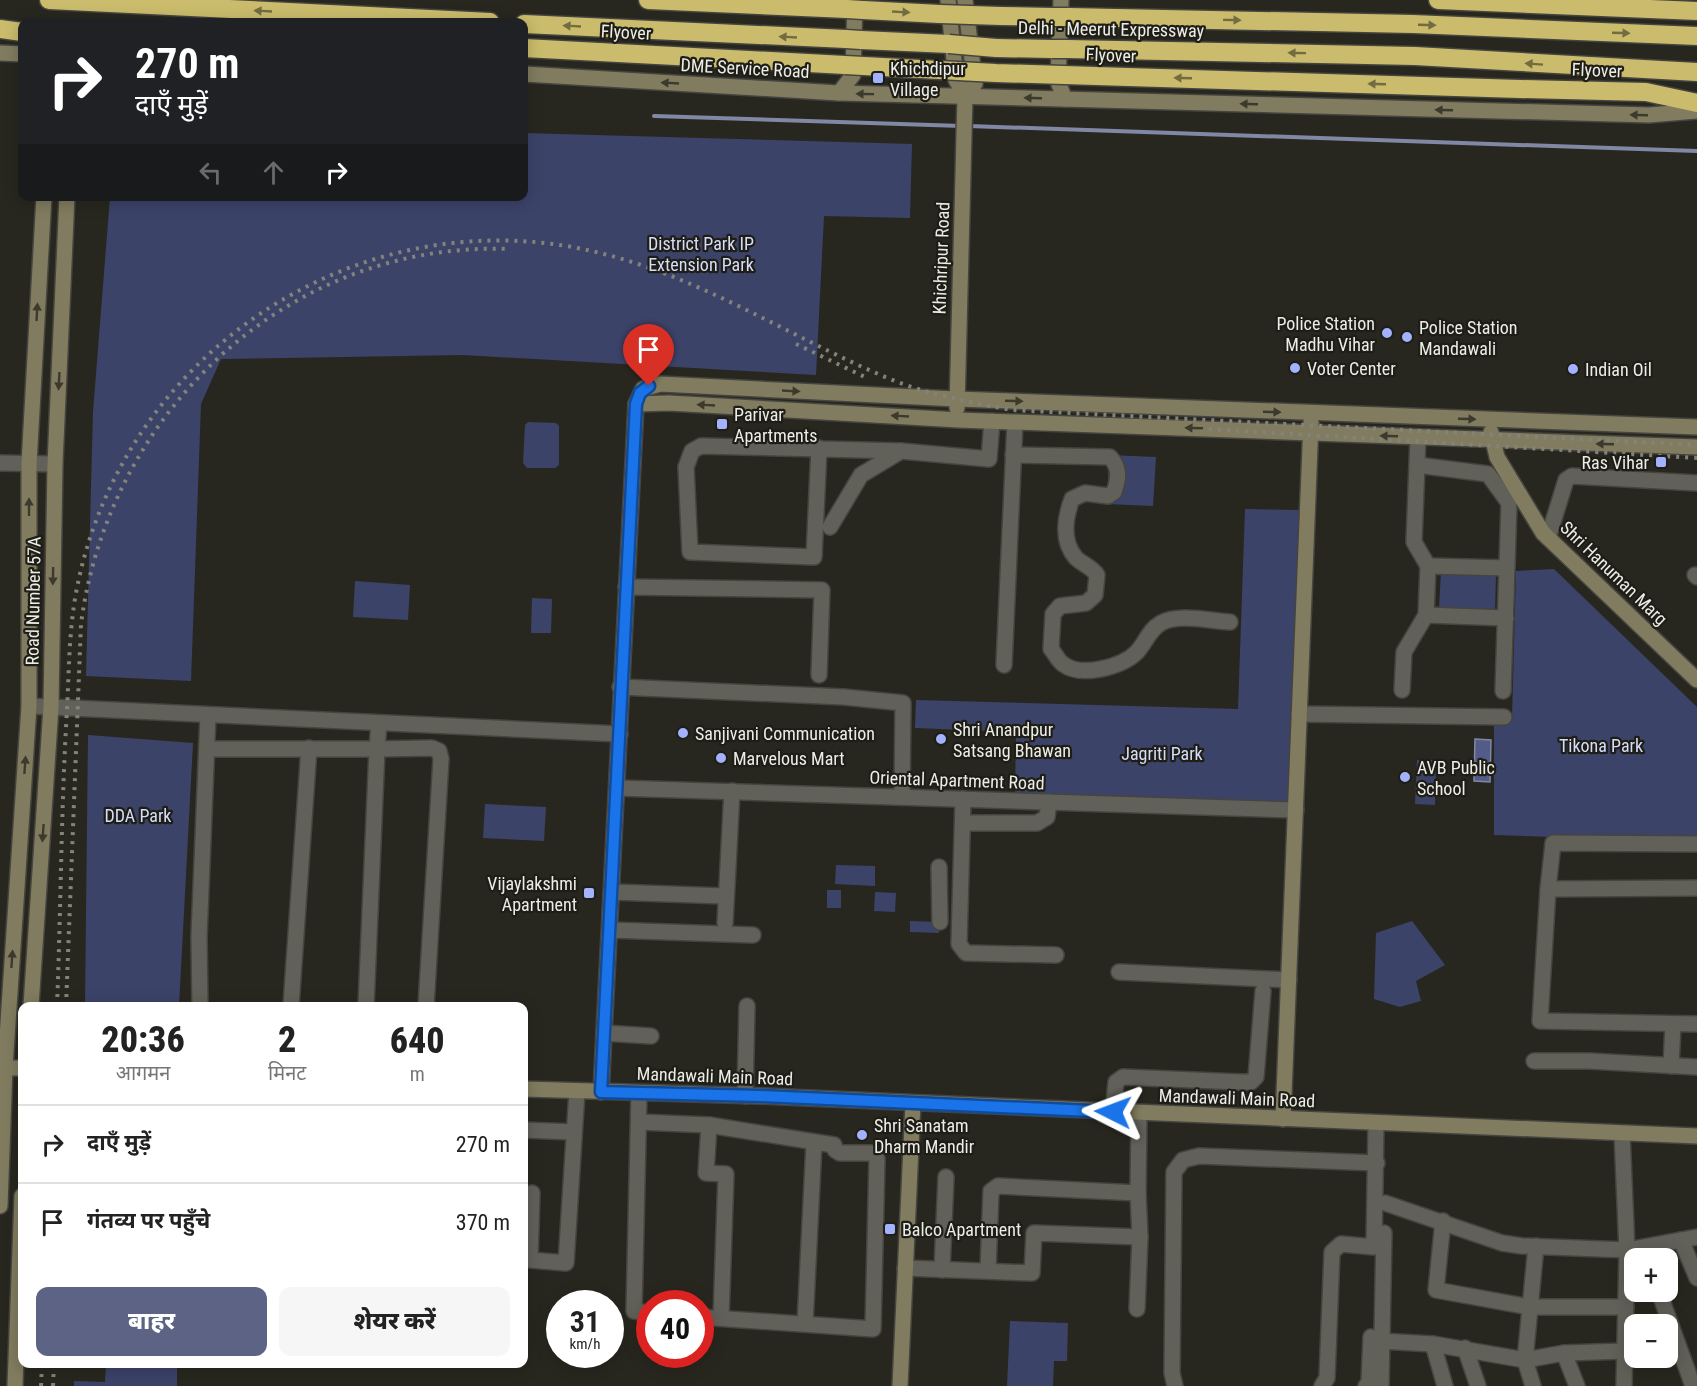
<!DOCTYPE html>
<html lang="hi">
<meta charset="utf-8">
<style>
:root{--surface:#fff;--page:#f6f6f6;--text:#222;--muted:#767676;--line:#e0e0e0;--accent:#5c6385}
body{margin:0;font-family:"Roboto Condensed","Noto Sans Devanagari",sans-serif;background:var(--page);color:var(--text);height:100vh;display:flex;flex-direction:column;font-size:22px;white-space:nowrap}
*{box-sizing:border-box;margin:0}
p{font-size:20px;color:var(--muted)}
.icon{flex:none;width:33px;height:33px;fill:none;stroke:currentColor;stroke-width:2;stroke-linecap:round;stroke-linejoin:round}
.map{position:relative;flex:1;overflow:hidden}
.drawer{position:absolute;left:18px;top:1002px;width:510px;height:366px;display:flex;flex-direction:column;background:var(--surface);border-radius:12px;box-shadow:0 3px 15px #0003}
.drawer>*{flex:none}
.guide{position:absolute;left:18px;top:18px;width:510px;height:183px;border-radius:12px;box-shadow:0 3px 15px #0003;background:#202124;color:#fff;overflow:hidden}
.tools{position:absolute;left:1624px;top:1248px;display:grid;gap:12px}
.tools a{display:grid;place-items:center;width:54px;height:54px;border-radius:12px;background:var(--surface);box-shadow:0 3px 15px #0003;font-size:30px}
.speed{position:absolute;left:546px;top:1290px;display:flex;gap:12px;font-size:30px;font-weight:700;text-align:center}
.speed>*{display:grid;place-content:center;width:78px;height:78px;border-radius:50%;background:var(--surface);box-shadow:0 3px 15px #0003;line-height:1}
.speed small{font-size:15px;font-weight:400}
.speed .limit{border:9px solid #d22;background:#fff;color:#111}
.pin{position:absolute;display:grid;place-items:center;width:51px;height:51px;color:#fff;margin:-62px -26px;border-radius:50% 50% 50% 0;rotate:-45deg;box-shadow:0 0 6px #0007}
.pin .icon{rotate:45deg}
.me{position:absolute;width:66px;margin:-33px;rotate:273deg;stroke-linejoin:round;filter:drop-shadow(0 0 4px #0008)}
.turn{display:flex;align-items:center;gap:21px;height:126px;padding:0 18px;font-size:27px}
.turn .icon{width:78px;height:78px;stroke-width:2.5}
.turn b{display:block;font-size:42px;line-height:51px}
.lanes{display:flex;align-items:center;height:57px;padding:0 18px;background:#0003;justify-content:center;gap:30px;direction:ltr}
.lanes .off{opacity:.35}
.eta{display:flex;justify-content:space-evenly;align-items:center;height:102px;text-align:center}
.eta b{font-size:36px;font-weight:800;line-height:42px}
.action{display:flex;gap:12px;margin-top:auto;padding:12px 18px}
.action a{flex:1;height:69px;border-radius:12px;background:var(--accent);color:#fff;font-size:24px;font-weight:800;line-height:69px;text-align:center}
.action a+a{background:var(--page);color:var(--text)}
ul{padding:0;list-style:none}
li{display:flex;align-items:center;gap:18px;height:78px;padding:0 18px;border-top:2px solid var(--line)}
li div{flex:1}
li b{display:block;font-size:22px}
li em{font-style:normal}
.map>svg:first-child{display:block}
.green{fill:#3c4369}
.water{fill:#535c89;stroke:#8188a6;stroke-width:1.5}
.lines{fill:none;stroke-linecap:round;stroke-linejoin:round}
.stream{stroke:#8188a6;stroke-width:4}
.street-casing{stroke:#46443f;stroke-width:18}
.secondary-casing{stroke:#46443f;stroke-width:18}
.highway-casing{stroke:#46443f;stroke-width:21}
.street{stroke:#626159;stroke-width:15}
.secondary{stroke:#817c5f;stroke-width:15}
.highway{stroke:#cabc6c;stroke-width:18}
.rail{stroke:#83837c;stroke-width:4;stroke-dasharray:3 6;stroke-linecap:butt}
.highway-bridge-casing{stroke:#46443f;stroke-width:21;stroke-linecap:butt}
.highway-bridge{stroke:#cabc6c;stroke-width:18}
.oneway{fill:#746c41}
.oneway2{fill:#3c3a2c}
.route-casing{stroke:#114b97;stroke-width:15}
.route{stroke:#1a73e8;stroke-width:10}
.poi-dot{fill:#a3b2fd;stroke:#1e1d16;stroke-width:2}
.labels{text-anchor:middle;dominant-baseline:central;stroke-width:4.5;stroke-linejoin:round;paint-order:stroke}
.street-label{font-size:18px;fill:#edede8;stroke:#1e1d16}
.poi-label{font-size:18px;fill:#edede8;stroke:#1e1d16;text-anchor:start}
.park-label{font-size:18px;fill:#d6ddfb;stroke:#1e1d16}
</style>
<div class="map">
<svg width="1697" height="1386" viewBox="0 0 1697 1386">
<rect width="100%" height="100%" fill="#28271f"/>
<!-- green -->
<g class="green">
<path d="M524,133L912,144L910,218L824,216L816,375L463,355L221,359L201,404L191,681L86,676L93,412L110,197L524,196Z"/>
<path d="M528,422L556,423L559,426V465L555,468H527L523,463L525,425Z"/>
<path d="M1109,455L1156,457L1153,506L1107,504Z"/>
<path d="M1245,509L1299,510L1290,803L1015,794L1016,732L915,728L916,700L1238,709Z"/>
<path d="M1554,569L1697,707V842L1494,835V718H1512L1516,571Z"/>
<path d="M1441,571L1496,574L1495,611L1439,609Z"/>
<path d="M355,581L410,585L408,620L353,617Z"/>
<path d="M532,598L552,599L551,633H531Z"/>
<path d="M88,735L193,743L179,1006H85Z"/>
<path d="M1417,760H1436L1435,805L1415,804Z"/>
<path d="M485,804L546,807L544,841L483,838Z"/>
<path d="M836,865L875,866V886L835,884Z"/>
<rect x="827" y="890" width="14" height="18"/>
<path d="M875,892L896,893L895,912L874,911Z"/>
<path d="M910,921L939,922V933L910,932Z"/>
<path d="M1412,921L1445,965L1416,981L1421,1001L1400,1007L1374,999L1376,933Z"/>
<path d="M1010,1321L1068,1323L1067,1361H1054L1053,1386H1007Z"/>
<path d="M106,1364H177V1386H74V1381L105,1382Z"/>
</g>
<!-- water -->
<path class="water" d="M1475,739L1491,740L1490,782L1474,781Z"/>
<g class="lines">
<!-- stream -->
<g class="stream">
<path d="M654,116L962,126"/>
<path d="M969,126L1697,151"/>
</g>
<!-- street casing -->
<g class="street-casing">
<g id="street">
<path d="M819,448L814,557L690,552L686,467L692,451L701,446L901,451L989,459L992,421"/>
<path d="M1013,455L1110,457C1120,468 1119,478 1114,492L1108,496L1085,493L1072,499C1065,518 1061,541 1076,558C1083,565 1091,566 1097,575L1095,595L1086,603L1060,606L1053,614L1051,649C1055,653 1058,661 1063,664C1081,678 1122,667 1137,652C1146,642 1149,630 1161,623C1179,613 1210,621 1230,622"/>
<path d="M0,463L55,464"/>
<path d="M1417,465L1488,474L1509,503L1503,691"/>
<path d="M830,527L861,475L901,451"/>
<path d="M1548,538L1566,480L1572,476L1697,483"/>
<path d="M1428,566L1506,568"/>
<path d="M1695,575L1697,577"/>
<path d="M626,587L822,590L819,675"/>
<path d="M1426,615L1506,618"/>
<path d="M1004,665L1015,422"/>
<path d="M620,687L844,697L903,703L902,797"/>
<path d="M1402,690L1404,652L1426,615L1428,566L1414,542L1418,437"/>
<path d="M29,706L620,734"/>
<path d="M1299,714L1504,717"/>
<path d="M207,749H377L379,723"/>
<path d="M617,788L1296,810"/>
<path d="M963,799L959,944L966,953L1056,955"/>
<path d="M963,823H1037L1047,817L1049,802"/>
<path d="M1697,844L1553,843L1548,889L1540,1021L1697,1024"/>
<path d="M939,867L940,922"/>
<path d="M1548,889L1697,888"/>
<path d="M612,892L725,896"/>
<path d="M725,923L732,791"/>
<path d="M610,930L753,935"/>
<path d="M1119,972L1289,980"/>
<path d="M200,1006L199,937L208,715"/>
<path d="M291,1006L309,748"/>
<path d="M366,1006L377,749L432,748L439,751L441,759L426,1006"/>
<path d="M604,1033L651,1036"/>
<path d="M1534,1061H1589L1697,1067"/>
<path d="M1671,1066L1673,1024"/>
<path d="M639,1093L634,1311L650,1313"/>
<path d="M745,1096L747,1006"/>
<path d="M1113,1112L1116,1082L1123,1077L1240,1082H1251L1256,1077L1263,991"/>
<path d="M639,1122L709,1125L834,1145L835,1150L840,1153H871L875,1154L877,1159L873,1329L700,1317"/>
<path d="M709,1125L706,1173L726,1174L721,1318"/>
<path d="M524,1130L574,1132"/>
<path d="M1622,1134L1627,1250L1624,1386"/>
<path d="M532,1193L530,1260L566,1263L577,1091"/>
<path d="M1385,1203L1502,1243L1522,1246L1627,1250L1697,1237"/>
<path d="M1443,1221L1436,1290L1529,1307H1626"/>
<path d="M1681,1240L1697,1278"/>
<path d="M905,1268L1032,1273L1034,1233L1140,1237L1138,1193"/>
<path d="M942,1270L946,1177"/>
<path d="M988,1271L991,1191L998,1186L1138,1193L1139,1113"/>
<path d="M1659,1292L1693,1386"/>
<path d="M1137,1309L1140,1237"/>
<path d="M805,1324L814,1143"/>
<path d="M1380,1341L1433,1344L1525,1360L1564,1353L1625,1351"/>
<path d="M1433,1344L1445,1386"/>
<path d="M1465,1348L1478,1386"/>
<path d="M1564,1353L1577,1386"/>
<path d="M1175,1386L1172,1373L1174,1172L1183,1160L1199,1156L1377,1163"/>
<path d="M1322,1386L1327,1378L1332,1252L1341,1244L1374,1247L1376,1123"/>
<path d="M1366,1386L1369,1383L1371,1337"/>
<path d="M1381,1386L1384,1233"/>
<path d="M1533,1386L1525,1360L1536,1246"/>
</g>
</g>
<!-- secondary casing -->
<g class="secondary-casing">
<g id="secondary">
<path d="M948,0L956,80L965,96L957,408"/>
<path d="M965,0L975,84L965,96"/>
<path d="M1061,0L1058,82L1065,99"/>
<path d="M0,53L22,54"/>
<path d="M524,74L839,93L1649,115L1697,111"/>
<path d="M839,93L853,75L855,0"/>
<path d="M636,404L669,403L959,420L1697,447"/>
<path d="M1491,432L1497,457L1543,533L1697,680"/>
<path d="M31,1006L51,707L55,464L67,196"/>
<path d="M5,1068H22"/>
<path d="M524,1089L760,1096L1697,1136"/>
<path d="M601,1092L636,404L643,389L660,384L956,399L1697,427"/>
<path d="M1283,1119L1311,422"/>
<path d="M0,1206L5,1068L29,706V464L44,196"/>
<path d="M15,1386L22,1196"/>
<path d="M900,1386L913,1103"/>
</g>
</g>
<!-- highway casing -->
<g class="highway-casing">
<g id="highway">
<path d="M49,0L490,22"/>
<path d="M648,0L847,9"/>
<path d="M1438,0L1697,11"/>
<path d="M863,10L940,14"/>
<path d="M1001,16L1053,17"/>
<path d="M1068,17L1413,24L1697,36"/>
<path d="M524,24L846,39"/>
<path d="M0,29L22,32"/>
<path d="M861,40L949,44"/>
<path d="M524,48L845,65"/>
<path d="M996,48L1052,49"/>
<path d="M1067,49L1415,56L1697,72"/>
<path d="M1520,89L1646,92L1697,103"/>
</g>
</g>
<!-- street -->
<use href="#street" class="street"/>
<!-- secondary -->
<use href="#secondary" class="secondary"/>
<!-- highway -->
<use href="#highway" class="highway"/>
<!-- rail -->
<g class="rail">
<path d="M796,344L867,378"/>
<path d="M1191,428L1697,458"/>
<path d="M57,1006C61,908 61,808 67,710C69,671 69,631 76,593C121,350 365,192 604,254C703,279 791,337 883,376C924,394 968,402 1012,410L1697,445"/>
<path d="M66,1006L81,624C109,411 289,241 509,249"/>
<path d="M41,1386L42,1364"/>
<path d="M53,1386L54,1364"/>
</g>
<!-- highway-bridge casing -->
<g class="highway-bridge-casing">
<g id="highway-bridge">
<path d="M847,9L863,10"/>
<path d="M940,14L1001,16"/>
<path d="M1053,17H1068"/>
<path d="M846,39L861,40"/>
<path d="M949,44L996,48"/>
<path d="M1052,49H1067"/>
<path d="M845,65L996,73L1520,89"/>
</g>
</g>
<!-- highway-bridge -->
<use href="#highway-bridge" class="highway-bridge"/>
</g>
<!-- one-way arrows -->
<defs><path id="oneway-solid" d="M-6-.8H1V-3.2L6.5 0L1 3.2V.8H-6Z" transform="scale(1.5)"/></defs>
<g class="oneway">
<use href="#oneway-solid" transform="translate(263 11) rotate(-177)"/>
<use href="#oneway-solid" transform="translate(901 12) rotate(3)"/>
<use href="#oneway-solid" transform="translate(1232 20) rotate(1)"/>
<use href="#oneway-solid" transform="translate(1427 25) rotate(2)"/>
<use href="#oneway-solid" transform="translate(572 26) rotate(-177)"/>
<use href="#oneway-solid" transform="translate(1621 33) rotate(2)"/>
<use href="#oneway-solid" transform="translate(788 37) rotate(-177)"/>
<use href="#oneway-solid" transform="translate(1297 53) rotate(-179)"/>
<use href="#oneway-solid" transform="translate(1534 64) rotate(-176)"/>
<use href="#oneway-solid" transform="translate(1183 78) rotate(-178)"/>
<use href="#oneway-solid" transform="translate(1377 84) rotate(-178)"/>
</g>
<g class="oneway2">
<use href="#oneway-solid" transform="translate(670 83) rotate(-177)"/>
<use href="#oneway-solid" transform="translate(865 94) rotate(-179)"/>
<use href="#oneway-solid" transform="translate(1033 98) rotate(-178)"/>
<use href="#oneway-solid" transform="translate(1249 104) rotate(-178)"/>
<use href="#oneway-solid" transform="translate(1444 110) rotate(-178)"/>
<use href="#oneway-solid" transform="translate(1639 115) rotate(-178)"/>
<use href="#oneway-solid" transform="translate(37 312) rotate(-87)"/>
<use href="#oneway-solid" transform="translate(59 381) rotate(93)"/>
<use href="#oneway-solid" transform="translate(791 391) rotate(3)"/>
<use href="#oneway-solid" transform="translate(1014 401) rotate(2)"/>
<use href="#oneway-solid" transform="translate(706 405) rotate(-177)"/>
<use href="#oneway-solid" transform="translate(1272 412) rotate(2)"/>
<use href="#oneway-solid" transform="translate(900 416) rotate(-177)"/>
<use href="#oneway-solid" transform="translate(1467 419) rotate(2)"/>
<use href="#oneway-solid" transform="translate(1194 428) rotate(-178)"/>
<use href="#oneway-solid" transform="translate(1389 436) rotate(-178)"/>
<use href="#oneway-solid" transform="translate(1605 444) rotate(-178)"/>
<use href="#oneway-solid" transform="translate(29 507) rotate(-90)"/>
<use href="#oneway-solid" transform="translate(53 576) rotate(91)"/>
<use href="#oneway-solid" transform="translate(25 765) rotate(-86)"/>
<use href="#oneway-solid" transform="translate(43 833) rotate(94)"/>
<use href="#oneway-solid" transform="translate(12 959) rotate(-86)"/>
</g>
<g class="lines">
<!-- route casing -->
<g class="route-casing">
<path id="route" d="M649,386L640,393L636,404L601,1092L760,1096L1113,1112"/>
</g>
<!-- route -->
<use href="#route" class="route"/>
</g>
<!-- markers -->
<g class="poi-dot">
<rect x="872" y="72" width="12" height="12" rx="3"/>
<circle cx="1387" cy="333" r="6"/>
<circle cx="1407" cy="337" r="6"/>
<circle cx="1295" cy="368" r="6"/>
<circle cx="1573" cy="369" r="6"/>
<rect x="716" y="418" width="12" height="12" rx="3"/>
<rect x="1655" y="456" width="12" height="12" rx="3"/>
<circle cx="683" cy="733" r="6"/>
<circle cx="941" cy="739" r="6"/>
<circle cx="721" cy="758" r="6"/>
<circle cx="1405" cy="777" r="6"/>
<rect x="583" y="887" width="12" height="12" rx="3"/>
<circle cx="862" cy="1135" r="6"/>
<rect x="884" y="1223" width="12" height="12" rx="3"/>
</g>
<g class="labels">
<!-- street labels -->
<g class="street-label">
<text transform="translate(1111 29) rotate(1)">Delhi - Meerut Expressway</text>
<text transform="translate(626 32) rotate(3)">Flyover</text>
<text transform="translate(1111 55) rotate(2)">Flyover</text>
<text transform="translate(745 68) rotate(3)">DME Service Road</text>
<text transform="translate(1597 70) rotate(2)">Flyover</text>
<text transform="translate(941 258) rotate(-88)">Khichripur Road</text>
<text transform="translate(1614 573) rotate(44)">Shri Hanuman Marg</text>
<text transform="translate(33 601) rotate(-89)">Road Number 57A</text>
<text transform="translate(957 780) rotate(2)">Oriental Apartment Road</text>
<text transform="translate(715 1076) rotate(2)">Mandawali Main Road</text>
<text transform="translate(1237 1098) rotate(2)">Mandawali Main Road</text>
</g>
<!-- poi labels -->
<g class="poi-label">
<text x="890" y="68">Khichdipur<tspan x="890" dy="21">Village</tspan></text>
<text x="1375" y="323" text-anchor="end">Police Station<tspan x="1375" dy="21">Madhu Vihar</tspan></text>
<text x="1419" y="327">Police Station<tspan x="1419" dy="21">Mandawali</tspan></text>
<text x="1307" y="368">Voter Center</text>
<text x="1585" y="369">Indian Oil</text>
<text x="734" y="414">Parivar<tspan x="734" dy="21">Apartments</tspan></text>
<text x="1649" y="462" text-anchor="end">Ras Vihar</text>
<text x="953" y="729">Shri Anandpur<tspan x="953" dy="21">Satsang Bhawan</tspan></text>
<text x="695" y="733">Sanjivani Communication</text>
<text x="733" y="758">Marvelous Mart</text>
<text x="1417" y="767">AVB Public<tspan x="1417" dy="21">School</tspan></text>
<text x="577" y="883" text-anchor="end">Vijaylakshmi<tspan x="577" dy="21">Apartment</tspan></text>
<text x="874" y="1125">Shri Sanatam<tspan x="874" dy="21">Dharm Mandir</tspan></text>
<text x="902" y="1229">Balco Apartment</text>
</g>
<!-- park labels -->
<g class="park-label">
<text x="701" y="243">District Park IP<tspan x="701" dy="21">Extension Park</tspan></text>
<text x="1601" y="745">Tikona Park</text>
<text x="1162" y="753">Jagriti Park</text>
<text x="138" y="815">DDA Park</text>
</g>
</g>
</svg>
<div class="tools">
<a>+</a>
<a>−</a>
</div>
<div class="speed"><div>31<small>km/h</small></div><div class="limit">40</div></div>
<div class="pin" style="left:649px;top:386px;background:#d93025"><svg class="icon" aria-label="arrive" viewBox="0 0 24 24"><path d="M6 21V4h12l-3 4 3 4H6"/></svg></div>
<svg class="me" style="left:1113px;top:1112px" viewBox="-20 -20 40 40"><path d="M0-17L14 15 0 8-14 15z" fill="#1a73e8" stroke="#fff" stroke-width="4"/></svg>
<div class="guide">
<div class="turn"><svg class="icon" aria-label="right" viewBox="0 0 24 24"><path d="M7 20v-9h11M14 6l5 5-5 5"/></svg><div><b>270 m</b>दाएँ मुड़ें</div></div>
<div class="lanes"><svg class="icon off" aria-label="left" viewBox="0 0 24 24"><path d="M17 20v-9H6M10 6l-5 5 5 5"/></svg><svg class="icon off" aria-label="ahead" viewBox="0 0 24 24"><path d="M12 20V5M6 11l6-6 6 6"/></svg><svg class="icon" aria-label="right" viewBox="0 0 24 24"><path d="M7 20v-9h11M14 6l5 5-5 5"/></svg></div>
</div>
<section class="drawer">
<div class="eta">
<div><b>20:36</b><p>आगमन</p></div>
<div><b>2</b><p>मिनट</p></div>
<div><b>640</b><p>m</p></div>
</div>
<ul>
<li><svg class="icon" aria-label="right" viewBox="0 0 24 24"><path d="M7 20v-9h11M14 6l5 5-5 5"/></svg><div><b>दाएँ मुड़ें</b></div><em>270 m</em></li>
<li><svg class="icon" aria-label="arrive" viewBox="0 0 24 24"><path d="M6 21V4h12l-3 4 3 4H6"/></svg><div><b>गंतव्य पर पहुँचे</b></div><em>370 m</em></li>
</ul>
<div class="action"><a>बाहर</a><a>शेयर करें</a></div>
</section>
</div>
